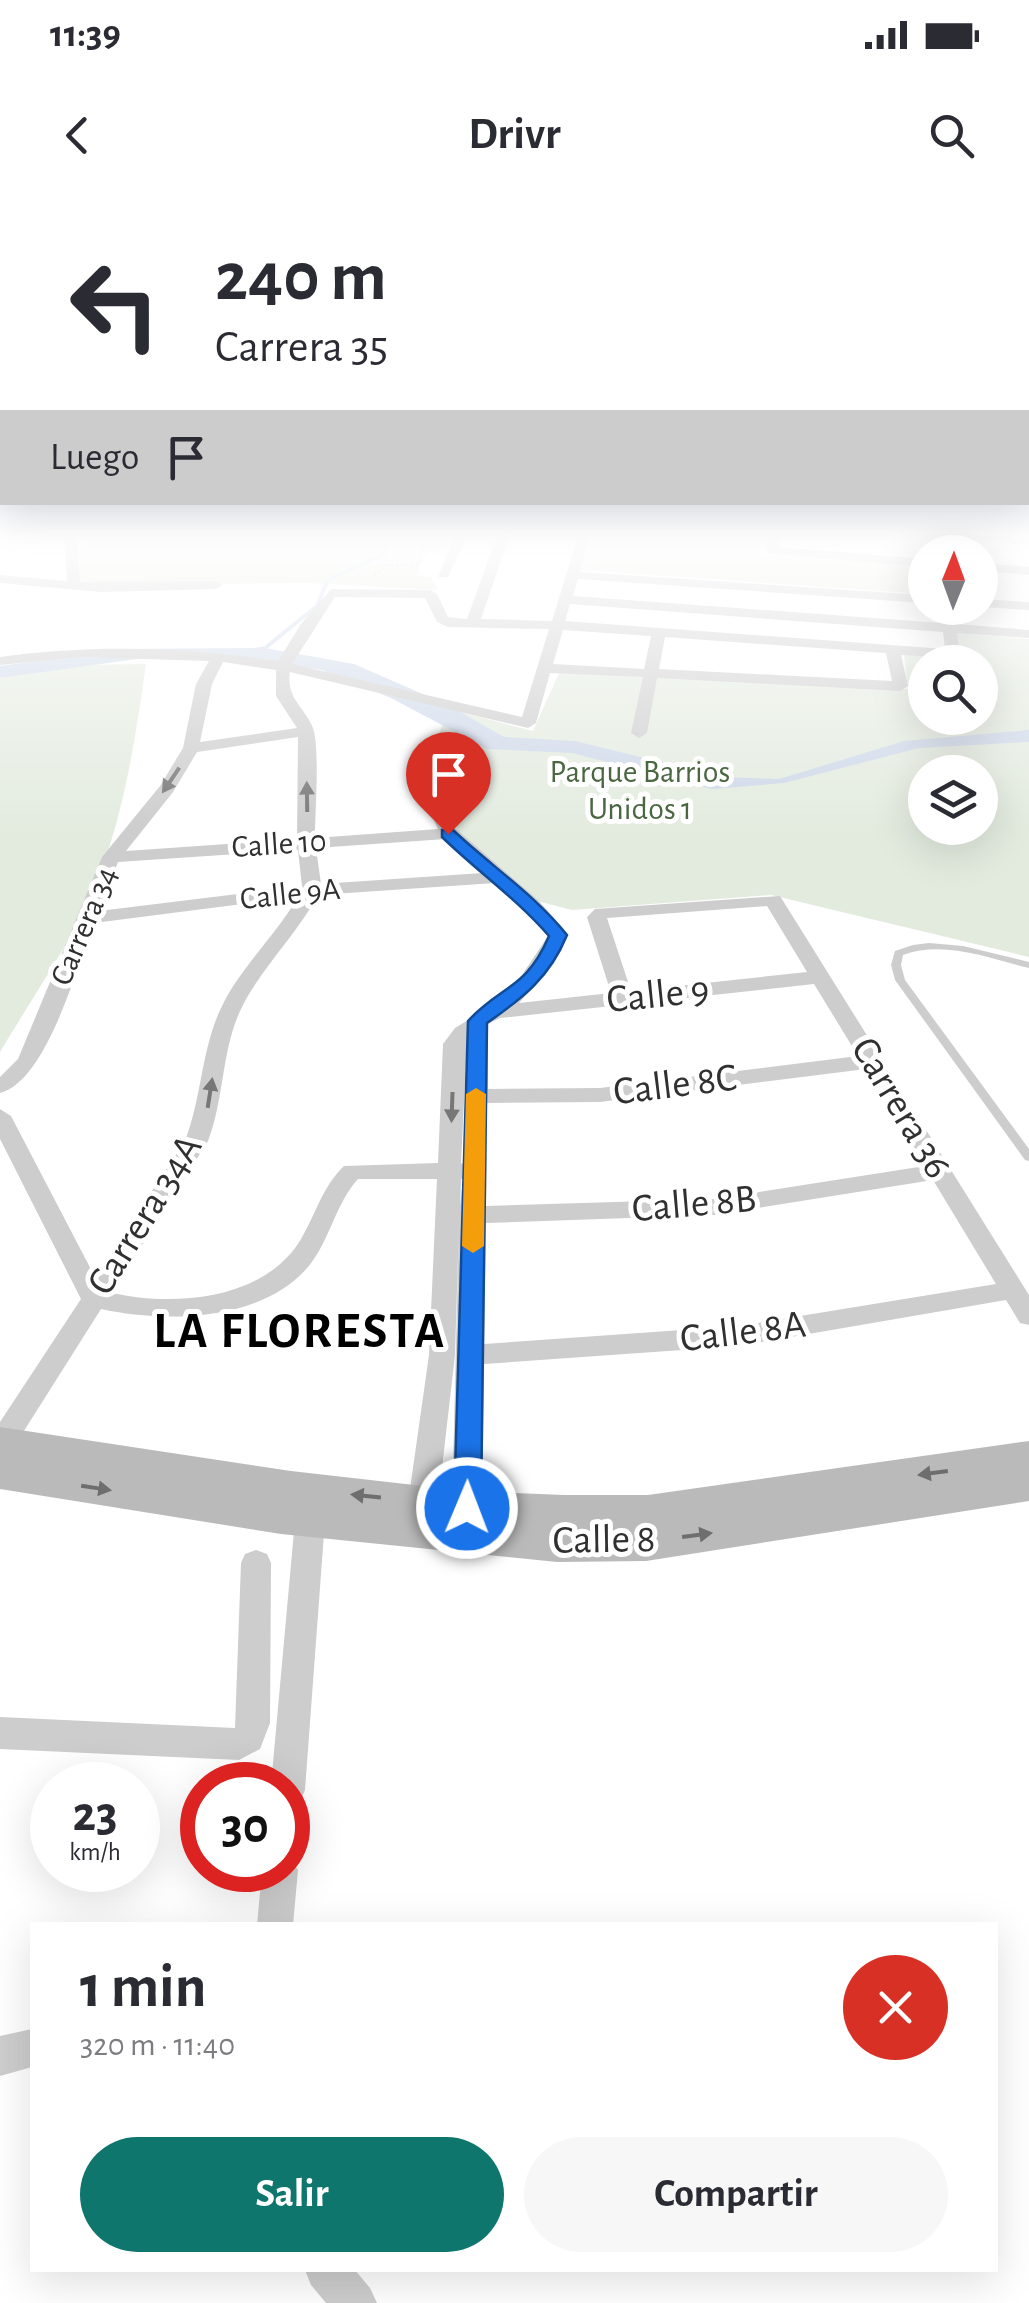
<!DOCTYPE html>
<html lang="es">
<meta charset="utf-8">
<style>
:root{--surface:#fff;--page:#f7f7f7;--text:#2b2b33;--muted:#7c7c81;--accent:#0f766e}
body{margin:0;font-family:"Alegreya Sans",sans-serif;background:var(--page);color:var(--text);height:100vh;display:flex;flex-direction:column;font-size:38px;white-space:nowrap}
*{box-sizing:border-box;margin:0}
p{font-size:32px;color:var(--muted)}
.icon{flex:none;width:55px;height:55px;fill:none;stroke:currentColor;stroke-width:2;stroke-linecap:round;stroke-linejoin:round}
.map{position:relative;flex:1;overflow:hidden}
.panel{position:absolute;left:30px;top:1722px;width:968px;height:350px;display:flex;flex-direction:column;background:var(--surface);border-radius:0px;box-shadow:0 10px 40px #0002}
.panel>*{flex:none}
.banner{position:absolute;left:0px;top:0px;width:1030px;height:305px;box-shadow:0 10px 40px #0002;background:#fff;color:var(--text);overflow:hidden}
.needle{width:65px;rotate:1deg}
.buttons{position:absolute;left:908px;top:335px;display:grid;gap:20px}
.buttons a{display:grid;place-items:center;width:90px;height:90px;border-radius:50%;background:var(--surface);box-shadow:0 10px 40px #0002;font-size:50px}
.speed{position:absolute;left:30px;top:1562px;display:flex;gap:20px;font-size:50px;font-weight:700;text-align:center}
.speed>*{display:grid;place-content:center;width:130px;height:130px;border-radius:50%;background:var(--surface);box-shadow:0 10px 40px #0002;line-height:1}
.speed small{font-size:25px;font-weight:400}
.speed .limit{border:15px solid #d22;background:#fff;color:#111}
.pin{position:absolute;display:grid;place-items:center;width:85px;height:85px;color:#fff;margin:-102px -42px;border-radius:50% 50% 50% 0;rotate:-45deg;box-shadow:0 0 10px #0007}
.pin .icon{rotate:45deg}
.me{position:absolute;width:110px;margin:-55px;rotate:1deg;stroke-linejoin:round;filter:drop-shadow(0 0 8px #0008)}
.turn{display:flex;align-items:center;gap:35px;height:210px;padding:0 50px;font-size:45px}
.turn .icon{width:130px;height:130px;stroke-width:2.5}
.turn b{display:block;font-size:70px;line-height:85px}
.then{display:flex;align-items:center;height:95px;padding:0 50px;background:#0003;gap:20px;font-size:38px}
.round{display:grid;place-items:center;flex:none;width:105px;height:105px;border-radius:52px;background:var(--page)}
.headline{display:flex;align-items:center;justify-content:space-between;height:170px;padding:0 50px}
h1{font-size:60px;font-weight:700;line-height:75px}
.action{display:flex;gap:20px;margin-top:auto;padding:20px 50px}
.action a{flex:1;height:115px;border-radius:60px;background:var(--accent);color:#fff;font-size:40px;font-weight:700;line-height:115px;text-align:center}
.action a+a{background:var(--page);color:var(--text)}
.status{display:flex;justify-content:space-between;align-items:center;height:70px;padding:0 50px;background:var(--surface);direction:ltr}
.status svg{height:28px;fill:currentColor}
header{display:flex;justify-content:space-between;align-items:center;height:130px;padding:0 50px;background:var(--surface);font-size:45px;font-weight:700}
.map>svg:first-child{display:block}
.green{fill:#e3ebdf;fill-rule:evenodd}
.water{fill:#ced8e9}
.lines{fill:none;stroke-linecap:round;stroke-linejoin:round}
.stream{stroke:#ced8e9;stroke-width:4}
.path{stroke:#cacaca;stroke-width:2.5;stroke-dasharray:2.5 2.5;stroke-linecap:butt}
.service{fill:#cdcdcd;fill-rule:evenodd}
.minor{fill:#cdcdcd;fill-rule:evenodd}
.secondary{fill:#bababa;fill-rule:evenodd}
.oneway{fill:#777}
.oneway2{fill:#6e6e6e}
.route{fill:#1a73e8;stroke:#114b97;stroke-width:2.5}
.slow{fill:#f59e0b}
.labels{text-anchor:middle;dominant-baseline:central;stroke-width:10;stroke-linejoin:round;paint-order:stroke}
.far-park-label{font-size:32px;fill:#4a6742;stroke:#fff}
.far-street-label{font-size:32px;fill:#303030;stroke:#fff}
.street-label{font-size:40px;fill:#303030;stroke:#fff}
.district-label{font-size:50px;font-weight:bold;letter-spacing:2.5px;fill:#000;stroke:#fff}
</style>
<div class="status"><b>11:39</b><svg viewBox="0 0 49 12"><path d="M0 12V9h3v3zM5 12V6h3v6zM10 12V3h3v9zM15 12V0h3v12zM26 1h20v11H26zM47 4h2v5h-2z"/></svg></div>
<header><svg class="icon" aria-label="back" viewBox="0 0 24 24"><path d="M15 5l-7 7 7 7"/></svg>Drivr<svg class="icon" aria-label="search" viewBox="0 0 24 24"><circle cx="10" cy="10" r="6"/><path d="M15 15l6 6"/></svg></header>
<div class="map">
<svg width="1029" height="2103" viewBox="0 0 1029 2103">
<rect width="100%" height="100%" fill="#fff"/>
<!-- green -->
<g class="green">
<path d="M84,336H122L126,343L131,342L128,336H457L452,348L427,352L416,375L431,377L438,390L307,383L79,385L76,349L88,347Z"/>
<path d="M590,336H766L757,354L925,366V394L580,370Z"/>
<path d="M956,433L1029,439V757L771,695L572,710L533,700L460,634L429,578L446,508L533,531L560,471L908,489L904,455L959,458ZM925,462H980V518H925ZM925,572H980V628H925Z"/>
<path d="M146,464C134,549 120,642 80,719C56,764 26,808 0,852V478L78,465Z"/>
</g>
<!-- water -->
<path class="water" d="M265,448L354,464L448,505L504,537L575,541L722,577L779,579L904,541L1029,530V542L919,548L784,583L712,589L572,553L487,549L391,498L322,470L216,455L144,458L0,478V466L120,449Z"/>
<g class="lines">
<!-- stream -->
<path class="stream" d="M255,450L265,448L317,406L328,380L384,354L389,336"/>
<!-- path -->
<path class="path" d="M374,375L386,366L418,364L424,350L414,336"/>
<!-- service -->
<path class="service" d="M929,743L963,746L1029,762V768C988,758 944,740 903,755L901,765L905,780L1029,949V961L1025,960L895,780L891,765L895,751L913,745Z"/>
<!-- minor -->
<g class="minor">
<path d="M64,336H76L80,382L216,381L223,385L216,389L101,392L0,383V375L67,381Z"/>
<path d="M455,336H467L448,377H438Z"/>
<path d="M497,336H509L481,419L552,421L578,336H590L580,372L925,395V403L578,379L573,396L941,423L939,408H953L956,424L1029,430V438L957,433L960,454L953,458L901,455L908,486L900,491L657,478L647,533L639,538L631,533L643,477L550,473L536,523L528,528L290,472C286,499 304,506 313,528C320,548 315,613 315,638L438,629L420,591V567L434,563L437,591L454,627L539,701L565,731L568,735L548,771L519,803L611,793L587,717L595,709L780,696L1029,1095V1125L1020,1123L1006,1100L739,1146L484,1164L482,1308L477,1317L467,1320L457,1317L452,1308L459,1024L455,1155L438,1303L433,1311L423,1315L413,1311L408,1303L429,1155L437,979H358C335,1004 330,1041 308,1067C261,1122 165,1123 101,1109L10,1253L0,1256V1222L81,1099L0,939V909L11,916L95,1077L185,941C202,897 201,849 222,806C241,767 276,735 298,697L94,723C77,766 47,881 0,893V877L18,859L102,657L160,586L183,548L196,484L209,461L80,457L0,465V457C94,444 185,447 278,461L301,424L331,389L430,390L437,394L448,417L467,419ZM335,397L425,398L437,422L448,427L549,429L522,517L292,464ZM570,404L943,432L945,449L565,421ZM563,430L651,436L644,469L553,464ZM665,437L886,453L892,481L659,469ZM223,462L276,470V496L297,528L200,542L212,484ZM298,537L297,639L126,651L173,592L197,552ZM446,639L482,673L321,684L316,648ZM298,650L302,686L99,711L118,662ZM495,683L525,709L548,736L518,781L491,806L455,828L443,844L438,963L344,966C322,987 316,1014 301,1039C265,1100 174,1107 112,1093L208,941C225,897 221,847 243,805C263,766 297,734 318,695ZM767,706L807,772L631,791L607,718ZM814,784L858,856L600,888L488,889V824L500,818ZM467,841L463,964L461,963ZM866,869L925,966L714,999L486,1006L487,903L600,902ZM461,979H463L460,1007ZM933,980L996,1084L739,1126L484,1144L486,1023L714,1015Z"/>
<path d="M769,336H781L778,347L925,359V367L771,354L765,350Z"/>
<path d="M961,336L1029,337V345L967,340Z"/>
<path d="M980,363L1029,367V375L980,371Z"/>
<path d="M980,399L1029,402V410L980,407Z"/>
<path d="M310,1308L321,1311L325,1320L305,1590L300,1602L288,1606V1585H271L295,1320L299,1311Z"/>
<path d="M256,1350L267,1354L271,1363L270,1523L260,1549L239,1560L0,1549V1517L235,1528L241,1363L245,1354Z"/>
<path d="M288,1655L298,1670L293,1725H257L262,1670H288Z"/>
<path d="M32,1829V1867L0,1876V1836Z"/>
<path d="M305,2070H355L370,2088L377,2103H326L311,2085Z"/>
</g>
<!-- secondary -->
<path class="secondary" d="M0,1227L291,1271L467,1291L564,1295H648L1029,1241V1301L646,1361L557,1362L281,1334L0,1289Z"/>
</g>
<!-- one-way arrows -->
<defs><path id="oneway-solid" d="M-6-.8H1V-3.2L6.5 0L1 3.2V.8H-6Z" transform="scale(2.5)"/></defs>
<g class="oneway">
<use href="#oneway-solid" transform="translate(171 580) rotate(124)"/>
<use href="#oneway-solid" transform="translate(307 597) rotate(-91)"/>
<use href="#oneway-solid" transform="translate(210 893) rotate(-81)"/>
<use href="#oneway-solid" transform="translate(452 907) rotate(92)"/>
</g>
<g class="oneway2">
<use href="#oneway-solid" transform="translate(933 1273) rotate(172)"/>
<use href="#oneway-solid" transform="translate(96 1288) rotate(9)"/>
<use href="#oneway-solid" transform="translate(366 1296) rotate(-174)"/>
<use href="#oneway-solid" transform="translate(697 1335) rotate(-8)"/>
</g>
<!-- sky -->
<linearGradient id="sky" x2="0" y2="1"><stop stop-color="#9dc2e8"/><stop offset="0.53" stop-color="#fff"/><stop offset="1" stop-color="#fff" stop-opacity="0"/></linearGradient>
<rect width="1029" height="631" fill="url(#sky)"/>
<!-- route -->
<path class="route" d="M442,630H453C491,666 535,695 567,735C550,777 523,798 487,823L481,1308L477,1315L467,1318L458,1315L454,1308L468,821C501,785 526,790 549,736C517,699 477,671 442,637Z"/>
<!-- slow -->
<path class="slow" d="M476,888L486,894L484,1046L473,1053L462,1046L466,894Z"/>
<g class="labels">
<!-- far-park labels -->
<g class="far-park-label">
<text x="640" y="572">Parque Barrios<tspan x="640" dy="37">Unidos 1</tspan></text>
</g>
<!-- far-street labels -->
<g class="far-street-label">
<text transform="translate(279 644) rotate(-4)">Calle 10</text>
<text transform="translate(290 694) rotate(-6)">Calle 9A</text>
<text transform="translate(84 726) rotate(-67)">Carrera 34</text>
</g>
<!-- street labels -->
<g class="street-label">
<text transform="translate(658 795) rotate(-6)">Calle 9</text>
<text transform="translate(675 885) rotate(-7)">Calle 8C</text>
<text transform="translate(901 908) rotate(59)">Carrera 36</text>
<text transform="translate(694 1004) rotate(-5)">Calle 8B</text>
<text transform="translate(145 1015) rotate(-58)">Carrera 34A</text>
<text transform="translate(743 1132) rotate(-7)">Calle 8A</text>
<text transform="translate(604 1340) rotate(-1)">Calle 8</text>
</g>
<!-- district labels -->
<g class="district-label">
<text x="300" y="1132">LA FLORESTA</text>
</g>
</g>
</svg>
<div class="buttons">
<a><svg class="needle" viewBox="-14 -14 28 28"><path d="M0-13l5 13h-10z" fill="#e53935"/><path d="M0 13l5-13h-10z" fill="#7c7c81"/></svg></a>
<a><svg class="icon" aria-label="search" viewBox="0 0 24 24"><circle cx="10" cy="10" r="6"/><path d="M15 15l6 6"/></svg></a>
<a><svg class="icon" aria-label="layers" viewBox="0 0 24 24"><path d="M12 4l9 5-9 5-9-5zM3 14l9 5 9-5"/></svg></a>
</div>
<div class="speed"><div>23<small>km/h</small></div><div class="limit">30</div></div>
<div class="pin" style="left:448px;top:634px;background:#d93025"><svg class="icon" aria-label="arrive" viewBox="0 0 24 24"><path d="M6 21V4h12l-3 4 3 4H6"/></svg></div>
<svg class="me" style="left:467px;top:1308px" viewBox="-20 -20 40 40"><circle r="17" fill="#1a73e8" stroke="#fff" stroke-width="3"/><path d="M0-11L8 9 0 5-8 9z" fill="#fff"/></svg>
<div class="banner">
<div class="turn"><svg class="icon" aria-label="left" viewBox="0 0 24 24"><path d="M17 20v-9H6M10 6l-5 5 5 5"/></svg><div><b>240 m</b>Carrera 35</div></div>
<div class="then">Luego<svg class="icon" aria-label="arrive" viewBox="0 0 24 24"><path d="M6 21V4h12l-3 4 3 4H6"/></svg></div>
</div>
<section class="panel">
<div class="headline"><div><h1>1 min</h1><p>320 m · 11:40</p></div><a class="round" style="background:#d93025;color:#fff"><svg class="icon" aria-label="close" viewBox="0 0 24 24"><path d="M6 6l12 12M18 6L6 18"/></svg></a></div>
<div class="action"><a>Salir</a><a>Compartir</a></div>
</section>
</div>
